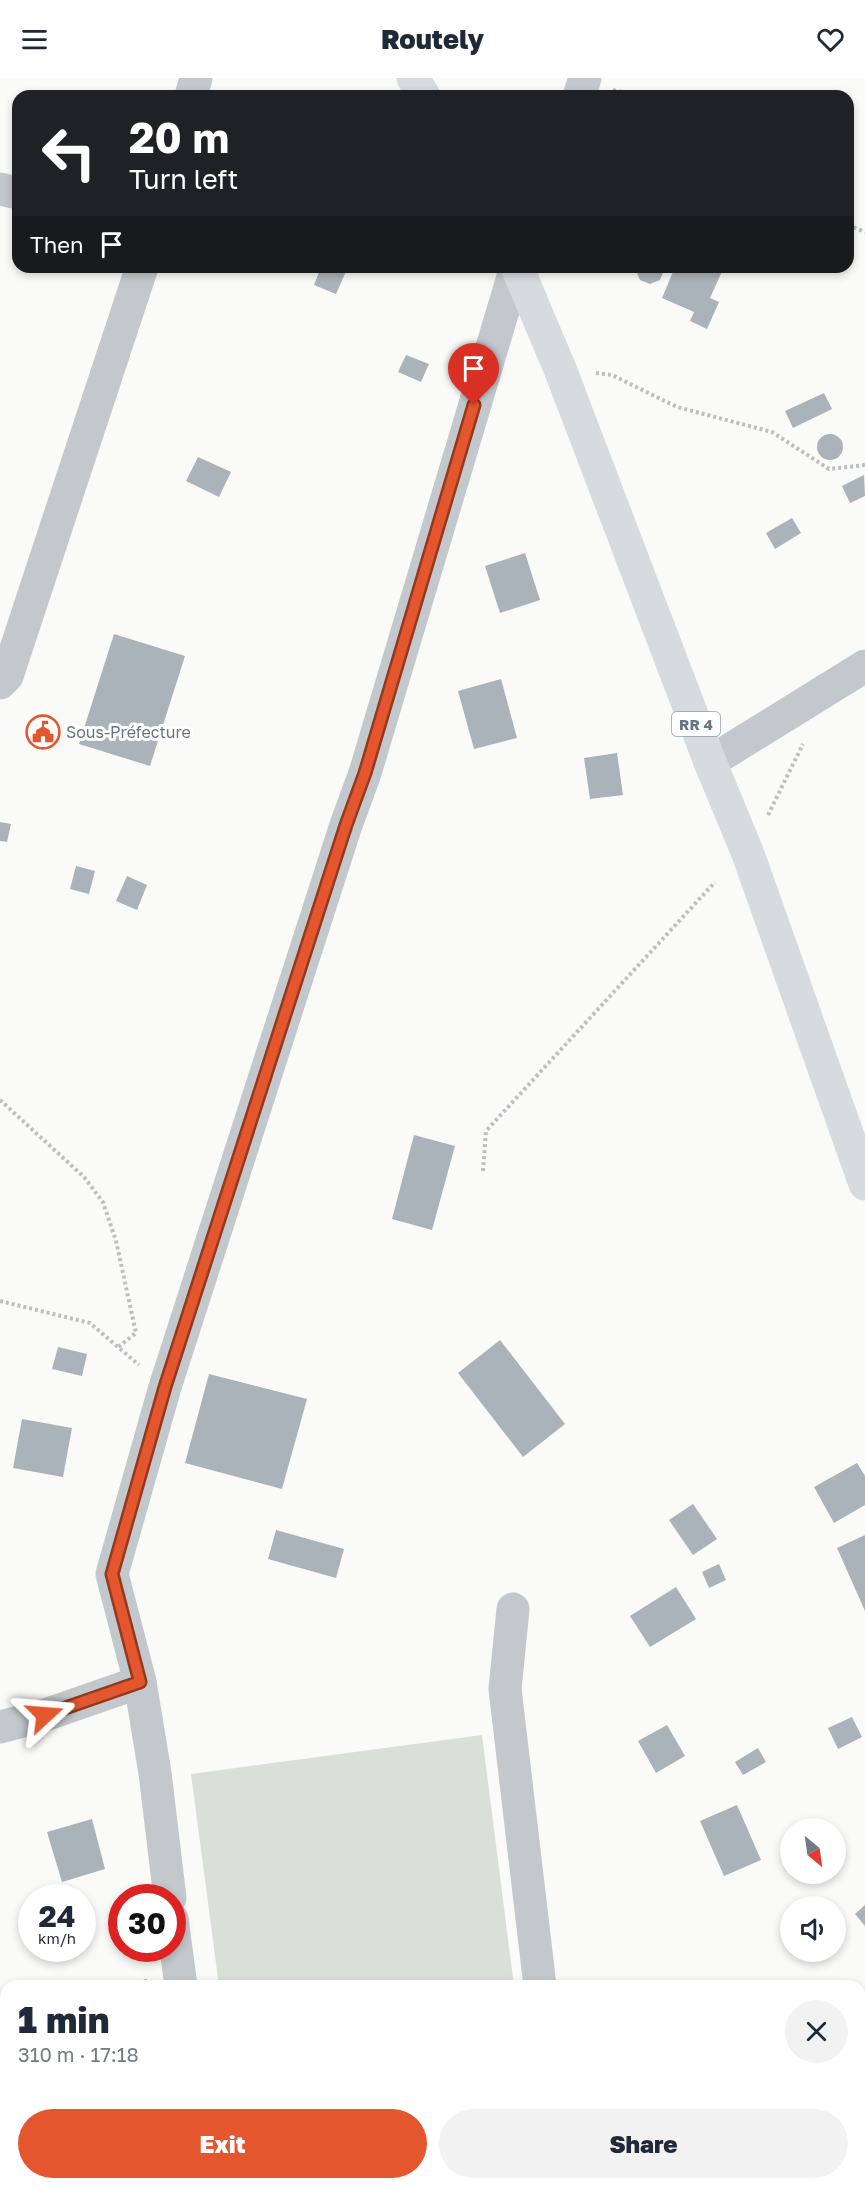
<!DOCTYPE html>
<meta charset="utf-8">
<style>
:root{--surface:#fff;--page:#f2f2f3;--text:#1f2937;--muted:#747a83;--accent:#e4572e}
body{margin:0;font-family:"Golos Text",sans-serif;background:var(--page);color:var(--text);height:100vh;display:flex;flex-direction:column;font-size:22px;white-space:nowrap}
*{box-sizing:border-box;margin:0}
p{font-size:20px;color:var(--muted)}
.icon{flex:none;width:33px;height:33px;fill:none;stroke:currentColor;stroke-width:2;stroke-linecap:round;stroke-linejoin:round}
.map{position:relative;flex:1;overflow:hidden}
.panel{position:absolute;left:0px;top:1902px;width:866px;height:210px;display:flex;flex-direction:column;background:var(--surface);border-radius:18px 18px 0 0;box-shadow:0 3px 9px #0003}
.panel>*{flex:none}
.top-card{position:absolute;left:12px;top:12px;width:842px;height:183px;border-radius:18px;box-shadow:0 3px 9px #0003;background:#202124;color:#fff;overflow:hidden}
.needle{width:39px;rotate:151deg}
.buttons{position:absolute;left:780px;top:1740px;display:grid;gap:12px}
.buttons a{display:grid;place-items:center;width:66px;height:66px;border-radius:50%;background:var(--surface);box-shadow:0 3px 9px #0003;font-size:30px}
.speed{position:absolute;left:18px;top:1806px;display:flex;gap:12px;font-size:30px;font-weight:700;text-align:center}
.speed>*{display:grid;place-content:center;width:78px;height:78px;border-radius:50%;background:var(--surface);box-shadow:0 3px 9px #0003;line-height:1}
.speed small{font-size:15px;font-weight:400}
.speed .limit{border:9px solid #d22;background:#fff;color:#111}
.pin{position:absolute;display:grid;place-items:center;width:51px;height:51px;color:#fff;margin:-62px -26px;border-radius:50% 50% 50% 0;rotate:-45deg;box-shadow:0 0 6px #0007}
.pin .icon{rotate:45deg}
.me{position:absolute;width:66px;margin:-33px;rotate:71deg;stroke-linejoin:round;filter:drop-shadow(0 0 4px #0008)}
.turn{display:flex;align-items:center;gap:21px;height:126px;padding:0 18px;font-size:27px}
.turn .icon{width:78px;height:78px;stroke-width:2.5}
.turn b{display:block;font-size:42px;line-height:51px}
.then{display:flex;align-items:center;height:57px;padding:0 18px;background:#0003;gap:12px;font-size:22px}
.round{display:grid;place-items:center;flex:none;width:63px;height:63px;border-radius:32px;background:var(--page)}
.summary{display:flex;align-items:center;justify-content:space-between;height:102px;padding:0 18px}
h1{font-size:36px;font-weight:800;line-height:45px}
.cta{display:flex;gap:12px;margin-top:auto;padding:12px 18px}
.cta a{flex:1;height:69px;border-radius:36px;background:var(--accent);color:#fff;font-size:24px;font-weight:800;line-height:69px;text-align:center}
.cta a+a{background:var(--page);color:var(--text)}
header{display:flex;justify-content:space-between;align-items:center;height:78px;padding:0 18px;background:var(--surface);font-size:27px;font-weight:800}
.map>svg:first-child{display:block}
.green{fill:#dadfd7}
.building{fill:#aab3b9}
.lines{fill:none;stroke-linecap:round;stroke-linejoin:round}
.path{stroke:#bbbfc2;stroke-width:4;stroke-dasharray:3 3;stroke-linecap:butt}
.minor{stroke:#c3c8cc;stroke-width:33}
.tertiary{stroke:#c3c8cc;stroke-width:33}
.primary{stroke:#d6dbdf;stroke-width:33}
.route-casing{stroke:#94391e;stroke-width:15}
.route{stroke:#e4572e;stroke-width:10}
.labels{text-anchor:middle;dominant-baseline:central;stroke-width:6;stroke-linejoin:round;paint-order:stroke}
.shield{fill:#fff;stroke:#939fa8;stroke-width:1.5}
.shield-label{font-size:15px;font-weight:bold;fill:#657683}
.poi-label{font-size:16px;fill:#657683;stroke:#fff;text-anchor:start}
</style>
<header><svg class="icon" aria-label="menu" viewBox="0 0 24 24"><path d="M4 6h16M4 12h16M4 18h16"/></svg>Routely<svg class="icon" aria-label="heart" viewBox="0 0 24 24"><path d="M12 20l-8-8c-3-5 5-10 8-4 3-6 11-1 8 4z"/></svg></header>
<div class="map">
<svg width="865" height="2112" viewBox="0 0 865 2112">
<rect width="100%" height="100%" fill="#fafaf8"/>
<!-- green -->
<g class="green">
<path d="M482,1657L514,1908H219L191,1696Z"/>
<path d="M245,2106H540L541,2112H245Z"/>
</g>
<!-- building -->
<g class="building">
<path d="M321,189H348L336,216L314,207Z"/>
<path d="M637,189H662L664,192L660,202L650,206L640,202L636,193Z"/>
<path d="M675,189H724L710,220L719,224L707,251L690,243L694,234L662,220Z"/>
<path d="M406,277L429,286L421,304L398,294Z"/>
<path d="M824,315L832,331L793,350L785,333Z"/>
<circle cx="830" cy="369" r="13"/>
<path d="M198,379L231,394L219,419L186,403Z"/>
<path d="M864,397L865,418L850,425L842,408Z"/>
<path d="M792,440L801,455L775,471L766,455Z"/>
<path d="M525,475L540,522L500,535L485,488Z"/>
<path d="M114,556L185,578L150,688L79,666Z"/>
<path d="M501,601L517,660L474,671L458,613Z"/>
<path d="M617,675L623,717L590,721L584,680Z"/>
<path d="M0,744L11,746L7,764L0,763Z"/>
<path d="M76,788L95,793L89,816L70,811Z"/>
<path d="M127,798L147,807L137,832L116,823Z"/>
<path d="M414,1057L455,1068L432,1152L392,1141Z"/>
<path d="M500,1262L565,1346L523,1379L458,1295Z"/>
<path d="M58,1269L87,1276L82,1298L52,1291Z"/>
<path d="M209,1296L307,1321L282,1411L185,1385Z"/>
<path d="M22,1341L72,1350L63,1399L13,1390Z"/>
<path d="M857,1385L865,1398V1427L834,1445L814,1409Z"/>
<path d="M693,1426L717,1461L693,1477L669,1442Z"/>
<path d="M276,1452L344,1471L336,1500L268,1481Z"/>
<path d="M865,1457V1533L837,1470Z"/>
<path d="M719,1486L726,1502L709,1510L702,1494Z"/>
<path d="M676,1509L696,1541L650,1569L630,1538Z"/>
<path d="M852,1639L862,1659L838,1671L828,1650Z"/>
<path d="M667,1647L685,1678L656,1695L638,1663Z"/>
<path d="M758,1670L766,1684L743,1697L735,1684Z"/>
<path d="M737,1727L761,1782L724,1798L700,1743Z"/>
<path d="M92,1741L105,1791L62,1804L47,1754Z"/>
<path d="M865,1827V1848L855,1836Z"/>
<path d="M862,2042L865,2049V2056L860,2060V2044Z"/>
</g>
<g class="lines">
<!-- path -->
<g class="path">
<path d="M613,12L639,18"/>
<path d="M848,147L865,154"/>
<path d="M596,295L612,297L677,329L772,354L829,391L865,387"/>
<path d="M768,737L803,666"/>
<path d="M0,1022L84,1099L103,1124L116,1163L136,1255L118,1269L139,1287"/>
<path d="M483,1093L486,1053L715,804"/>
<path d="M0,1223L90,1245L118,1269"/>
<path d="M127,1908L149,1902"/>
<path d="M0,1942L6,1940"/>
<path d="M16,2112L36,2106"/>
</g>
<!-- minor -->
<g class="minor">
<path d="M191,18L196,0"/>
<path d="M0,111L18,115"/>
<path d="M0,605L7,598L142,189"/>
<path d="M710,684L865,588"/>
<path d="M513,1531L505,1611L540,1908"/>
<path d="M0,1649L45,1637L140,1604"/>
<path d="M563,2106L564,2112"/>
</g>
<!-- tertiary -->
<g class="tertiary">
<path d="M579,18L585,0"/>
<path d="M170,1820L155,1695L140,1604L112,1496L165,1309L346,747L365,695L516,189"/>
<path d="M172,1841L181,1908"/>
<path d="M209,2106L210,2112"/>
</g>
<!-- primary -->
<g class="primary">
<path d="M413,0L424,18"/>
<path d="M517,189L560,291L710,684L748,776L865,1106"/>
</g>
</g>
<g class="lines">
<!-- route casing -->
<g class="route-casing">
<path id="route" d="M45,1637L140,1604L112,1496L165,1309L346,747L365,695L474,327"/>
</g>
<!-- route -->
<use href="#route" class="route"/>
</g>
<!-- icons -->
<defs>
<g id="civic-ring" transform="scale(1.725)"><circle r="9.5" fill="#fff" stroke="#e4572e" stroke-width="1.5"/><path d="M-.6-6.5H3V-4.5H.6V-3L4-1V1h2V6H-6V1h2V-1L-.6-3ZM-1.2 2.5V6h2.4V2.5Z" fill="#e4572e"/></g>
</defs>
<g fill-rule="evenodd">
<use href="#civic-ring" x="43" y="654"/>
</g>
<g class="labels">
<!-- shield labels -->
<rect class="shield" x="672" y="634" width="48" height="24" rx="4.5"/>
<g class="shield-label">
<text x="696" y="646">RR 4</text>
</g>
<!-- poi labels -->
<g class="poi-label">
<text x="66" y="654">Sous-Préfecture</text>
</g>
</g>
</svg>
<div class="buttons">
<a><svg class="needle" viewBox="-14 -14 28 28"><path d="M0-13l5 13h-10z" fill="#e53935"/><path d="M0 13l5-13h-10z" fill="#747a83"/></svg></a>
<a><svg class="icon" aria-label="sound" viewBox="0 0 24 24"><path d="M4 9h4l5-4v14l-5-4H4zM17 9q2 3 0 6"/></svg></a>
</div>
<div class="speed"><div>24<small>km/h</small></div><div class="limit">30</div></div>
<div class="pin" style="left:474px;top:327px;background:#d93025"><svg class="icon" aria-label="arrive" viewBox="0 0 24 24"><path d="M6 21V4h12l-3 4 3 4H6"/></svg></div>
<svg class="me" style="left:45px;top:1637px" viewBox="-20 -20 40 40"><path d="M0-17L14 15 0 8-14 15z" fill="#e4572e" stroke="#fff" stroke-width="4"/></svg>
<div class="top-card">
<div class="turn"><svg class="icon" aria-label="left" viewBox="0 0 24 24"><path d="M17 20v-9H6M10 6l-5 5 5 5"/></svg><div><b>20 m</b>Turn left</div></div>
<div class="then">Then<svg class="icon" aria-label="arrive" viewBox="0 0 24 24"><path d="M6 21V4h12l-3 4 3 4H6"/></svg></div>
</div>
<section class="panel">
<div class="summary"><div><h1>1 min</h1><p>310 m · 17:18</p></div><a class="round"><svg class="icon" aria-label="close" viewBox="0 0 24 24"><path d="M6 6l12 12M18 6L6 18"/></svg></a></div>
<div class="cta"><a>Exit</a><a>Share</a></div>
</section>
</div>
